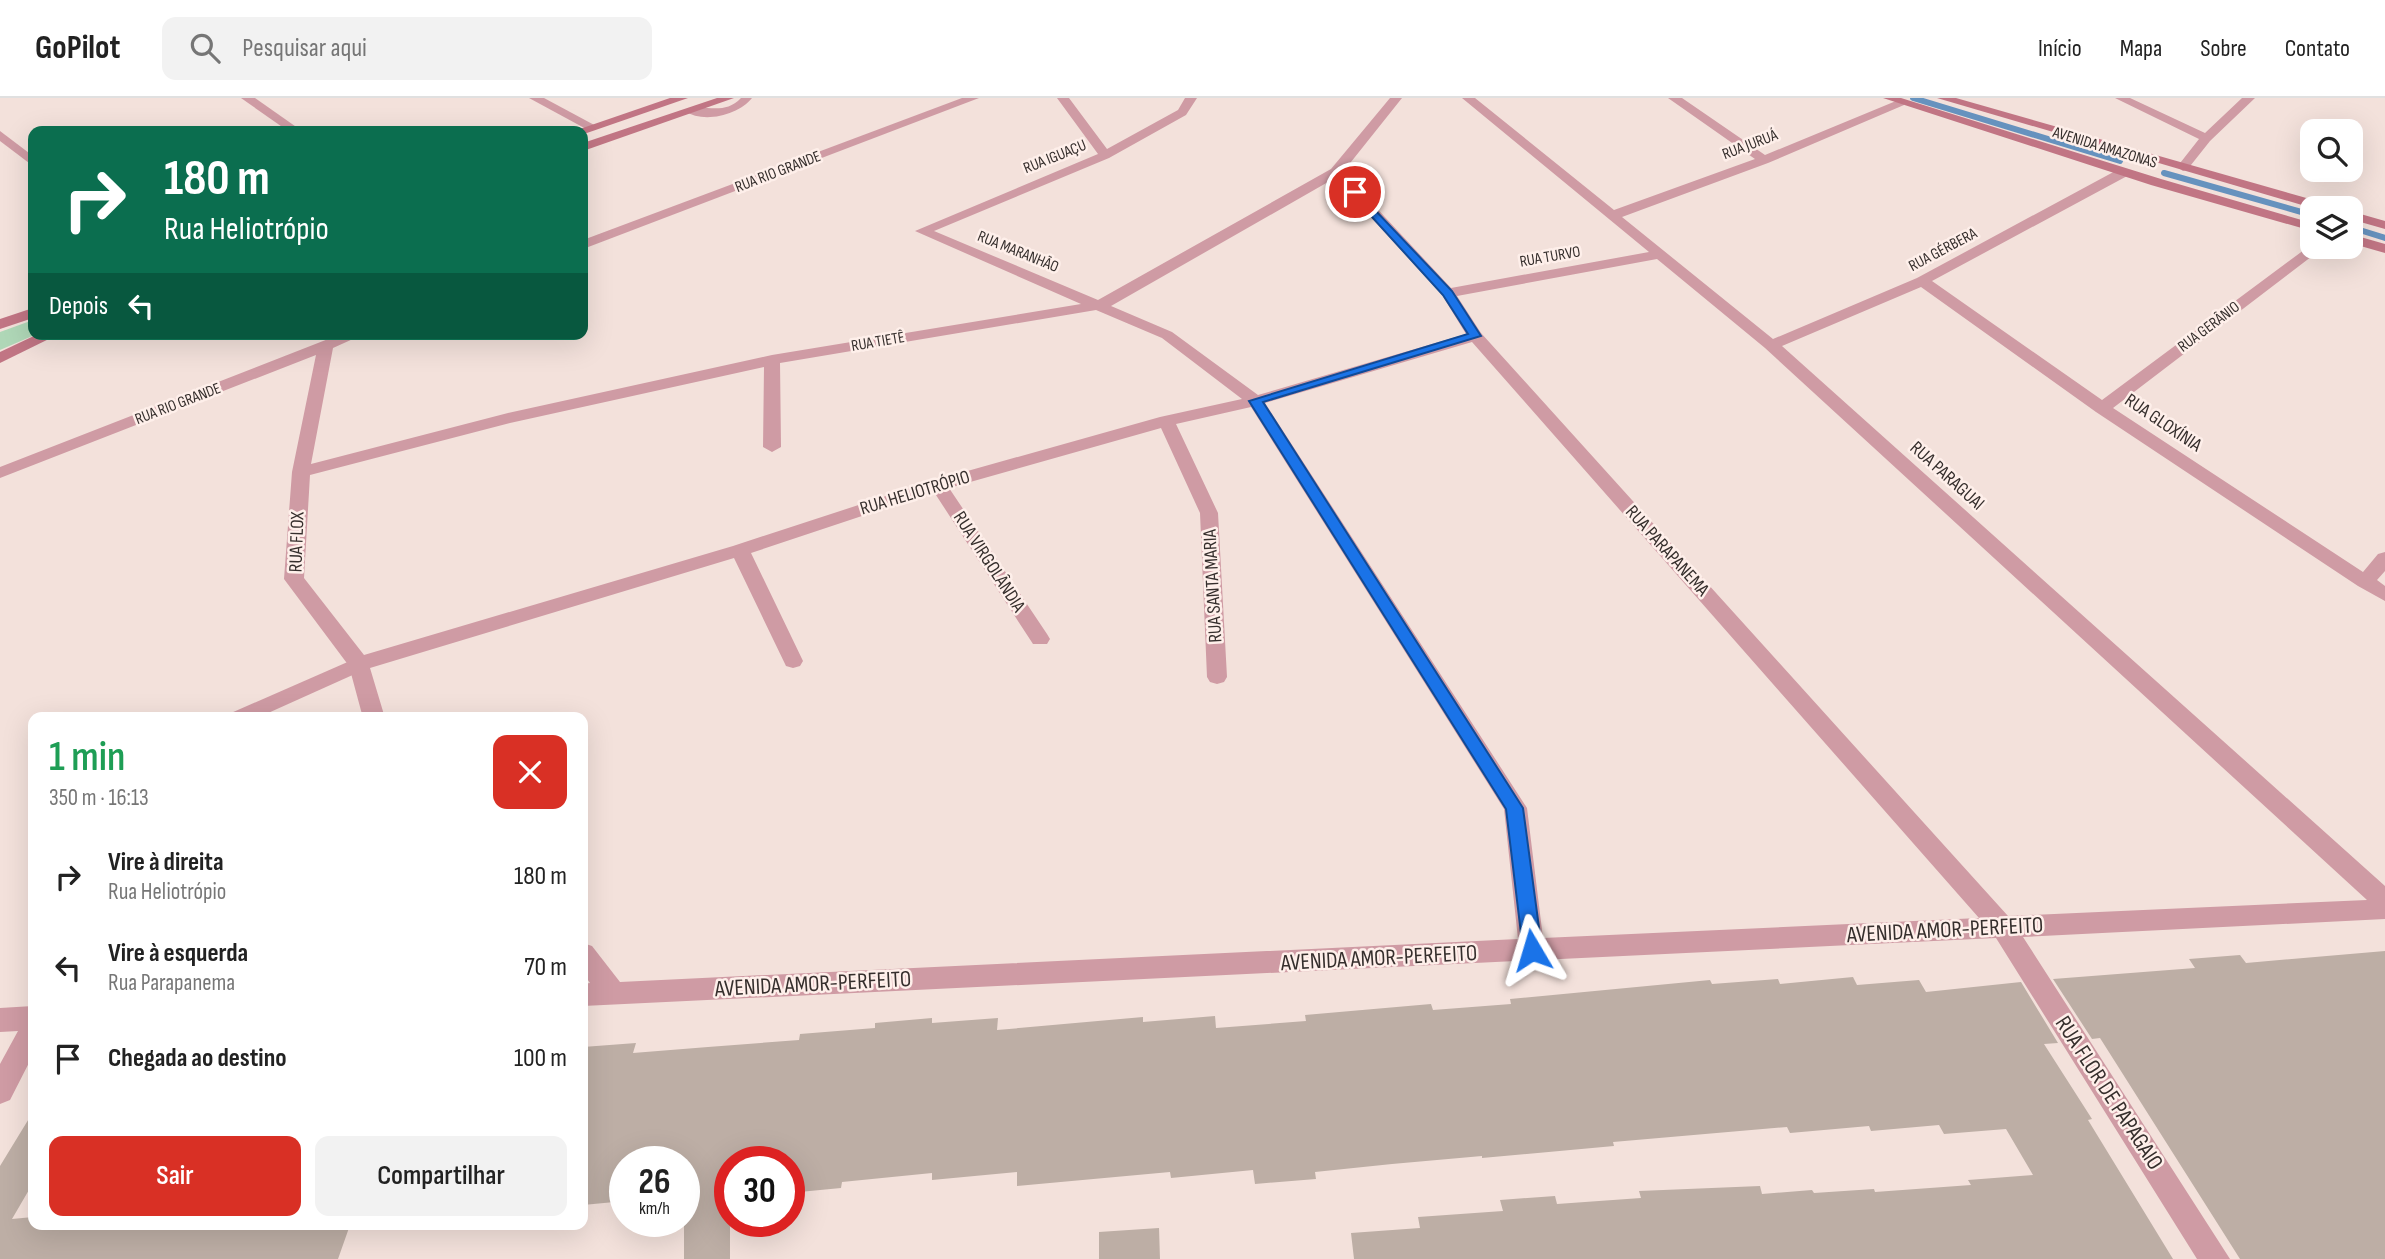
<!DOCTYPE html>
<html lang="pt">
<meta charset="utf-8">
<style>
:root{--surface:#fff;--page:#f2f2f2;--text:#222;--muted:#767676;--line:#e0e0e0;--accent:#d93025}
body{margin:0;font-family:"Sofia Sans Condensed",sans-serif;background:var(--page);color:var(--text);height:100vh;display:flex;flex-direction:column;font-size:26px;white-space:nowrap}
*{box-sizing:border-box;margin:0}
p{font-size:23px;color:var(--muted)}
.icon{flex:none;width:38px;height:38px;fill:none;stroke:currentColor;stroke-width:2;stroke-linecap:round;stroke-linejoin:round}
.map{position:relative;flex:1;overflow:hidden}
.side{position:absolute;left:28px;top:614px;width:560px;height:518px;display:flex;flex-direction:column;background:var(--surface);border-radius:14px;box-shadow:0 7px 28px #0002}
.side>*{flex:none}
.guide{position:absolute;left:28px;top:28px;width:560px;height:214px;border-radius:14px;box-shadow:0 7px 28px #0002;background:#0b6e4f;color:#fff;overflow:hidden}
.fabs{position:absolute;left:2300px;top:21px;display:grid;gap:14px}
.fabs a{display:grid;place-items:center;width:63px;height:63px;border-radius:14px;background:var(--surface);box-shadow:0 7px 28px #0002;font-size:35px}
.speed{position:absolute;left:609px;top:1048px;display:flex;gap:14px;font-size:35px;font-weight:700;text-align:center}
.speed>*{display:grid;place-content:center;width:91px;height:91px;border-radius:50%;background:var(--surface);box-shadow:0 7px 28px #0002;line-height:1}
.speed small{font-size:18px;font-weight:400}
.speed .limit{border:10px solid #d22;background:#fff;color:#111}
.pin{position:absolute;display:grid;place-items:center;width:60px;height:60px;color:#fff;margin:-30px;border:4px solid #fff;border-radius:50%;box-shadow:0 2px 7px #0007}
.me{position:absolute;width:77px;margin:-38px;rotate:353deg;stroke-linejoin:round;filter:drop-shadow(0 0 5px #0008)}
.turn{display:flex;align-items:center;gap:24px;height:147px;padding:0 21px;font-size:32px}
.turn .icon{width:91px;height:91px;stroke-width:2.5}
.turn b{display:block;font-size:49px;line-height:60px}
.then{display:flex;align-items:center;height:66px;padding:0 21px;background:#0003;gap:14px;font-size:26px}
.round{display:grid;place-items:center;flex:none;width:74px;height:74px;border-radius:14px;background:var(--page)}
.head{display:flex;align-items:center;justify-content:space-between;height:119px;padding:0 21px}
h1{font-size:42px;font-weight:600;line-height:52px;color:#1e9e55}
.action{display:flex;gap:14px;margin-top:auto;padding:14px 21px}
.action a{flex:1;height:80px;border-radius:14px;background:var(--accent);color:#fff;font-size:28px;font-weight:600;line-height:80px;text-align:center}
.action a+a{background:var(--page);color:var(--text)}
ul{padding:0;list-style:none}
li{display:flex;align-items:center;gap:21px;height:91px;padding:0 21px}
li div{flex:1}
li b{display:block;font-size:26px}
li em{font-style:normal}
header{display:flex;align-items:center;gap:42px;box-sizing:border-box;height:98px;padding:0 35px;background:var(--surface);border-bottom:2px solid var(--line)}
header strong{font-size:33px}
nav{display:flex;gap:38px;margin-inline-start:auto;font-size:24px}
.search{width:490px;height:63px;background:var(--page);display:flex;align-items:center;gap:18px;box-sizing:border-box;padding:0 24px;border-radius:14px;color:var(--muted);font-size:26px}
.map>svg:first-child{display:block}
.green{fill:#afd7b7}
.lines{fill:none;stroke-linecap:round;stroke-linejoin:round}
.stream{stroke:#6692be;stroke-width:6}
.building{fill:#bdaea5}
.lane{fill:#cf9ba4;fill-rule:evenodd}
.street{fill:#cf9ba4;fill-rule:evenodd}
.secondary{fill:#c17584;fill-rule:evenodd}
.route{fill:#1a73e8;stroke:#114b97;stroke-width:2}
.labels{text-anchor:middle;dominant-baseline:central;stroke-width:5;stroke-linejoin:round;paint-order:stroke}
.far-street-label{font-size:16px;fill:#362f2d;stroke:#feefea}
.street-label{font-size:19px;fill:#362f2d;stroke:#feefea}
.near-street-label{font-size:23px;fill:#362f2d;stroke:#feefea}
</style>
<header>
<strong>GoPilot</strong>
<div class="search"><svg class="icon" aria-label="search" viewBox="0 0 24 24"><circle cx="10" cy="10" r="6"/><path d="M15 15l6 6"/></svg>Pesquisar aqui</div>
<nav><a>Início</a><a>Mapa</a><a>Sobre</a><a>Contato</a></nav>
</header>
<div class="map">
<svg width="2385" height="1161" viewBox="0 0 2385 1161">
<rect width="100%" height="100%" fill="#f3e1db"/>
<!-- green -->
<path class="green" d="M33,222V236H37L0,252V234Z"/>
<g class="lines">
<!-- stream -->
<g class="stream">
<path d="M1913,0L2120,63"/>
<path d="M2164,75L2312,117"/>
<path d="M2350,129L2385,140"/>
</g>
</g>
<!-- building -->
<g class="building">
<path d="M2385,853V1161H2240L2100,940L2092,941L2053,881L2195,870L2189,861L2240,857L2246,865Z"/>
<path d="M1853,879L1857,887L1919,882L1926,894L2021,884L2058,945L2044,946L2092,1021L2088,1022L2173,1161H1354L1351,1135L1420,1130L1418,1119L1503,1113L1500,1102L1555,1098L1557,1106L1641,1100L1639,1093L1760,1088L1762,1096L1812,1092L1814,1095L1874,1091L1875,1094L1971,1087L1968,1082L2033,1077L2006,1031L1944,1036L1939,1027L1871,1033L1869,1028L1790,1035L1787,1029L1613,1044L1614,1048L1482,1060V1058L1392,1066L1315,1074L1316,1081L1255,1086L1253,1072L1171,1080L1170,1074L1017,1088V1074L932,1082V1075L842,1084L841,1090L789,1095V1064H730V1161H684V1064H625V1103L583,1107V949L636,945L633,955L708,949L799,942L800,936L875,930V925L932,920V925L998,920L997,932L1143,919V924L1215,918L1216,930L1306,923L1305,917L1431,906L1433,912L1511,906L1510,901L1710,882L1712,886L1778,881L1780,886Z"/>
<path d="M33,1014V1085L12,1121L33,1119V1127H350L338,1161H0V1068Z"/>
<path d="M1159,1130L1160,1161H1099V1134Z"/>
</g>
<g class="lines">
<!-- lane -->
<g class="lane">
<path d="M741,0H752C739,17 703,26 685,13C701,3 722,20 741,0Z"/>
<path d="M359,559L366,561L369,566L366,571L257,620H228L231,615Z"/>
</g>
<!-- street -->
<g class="street">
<path d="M241,0H255L302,33H288Z"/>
<path d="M529,0H544L598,29L588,32Z"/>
<path d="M962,0H979L583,151V142Z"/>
<path d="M1057,0H1069L1107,51L1178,12L1185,0H1197L1186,17L1109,60L934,133L1098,202L1331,71L1390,0H1402L1343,74L1451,190L1649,154L1462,0H1475L1614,112L1755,61L1668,0H1682L1765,57L1896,3H1904V7L1768,65L1622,119L1773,241L1917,180L2119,71H2129V77L1932,183L2102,302L2312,146V149H2324L2113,310L2363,474L2378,456L2385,454V473L2377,482L2385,488V503L2358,488L2096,314L1921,189L1782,248L2385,788V821L2023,839L2230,1161H2197L1996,840L583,908V886L590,885L583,875V845L592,848L620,884L1518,841L1504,711L1251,309L1176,326L1218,415L1227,579L1224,584L1217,586L1210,584L1207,579L1200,415L1161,330L949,390L1047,536L1050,541L1047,546H1033L934,394L751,455L803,563L800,568L793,570L786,568L734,460L370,570L385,620H363L349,568L284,481L292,374L316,257L0,380V369L341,236H364L333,250L311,366L508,315L772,257L1081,206L915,133L1098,56ZM1335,80L1442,197L1466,236L1258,297L1172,234L1111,208ZM1657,161L1765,250L2367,802L2008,818L1481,235L1457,198ZM1096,212L1162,240L1242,301L1160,319L932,383L733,448L364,557L304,480L310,377L510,325L764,269L763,349L772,354L781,349L780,265ZM1472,244L1979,820L1543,840L1527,710L1265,305Z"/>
<path d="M2115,0H2130L2205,35L2242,0H2255L2210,43L2187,72L2183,73L2177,69L2199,41Z"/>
<path d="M0,33L33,58V68L0,43Z"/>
<path d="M33,908V957L10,1002L0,1006V966L18,933L0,934V910Z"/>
</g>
<!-- secondary -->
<g class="secondary">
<path d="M670,0H688L584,36L574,33Z"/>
<path d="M717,0H734L583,53V45Z"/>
<path d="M1883,0H1901L2161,81L2312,125V133L2151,87Z"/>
<path d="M1937,0H1956L2331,107L2333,110H2312Z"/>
<path d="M2350,113L2385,123V131L2350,121Z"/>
<path d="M2350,136L2385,146V155L2350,145Z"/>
<path d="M33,210V220L0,231V221Z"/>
<path d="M38,236H59L0,265V254Z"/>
</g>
</g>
<!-- route -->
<path class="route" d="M1355,91L1452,193L1481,238L1263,304L1523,710L1542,852L1539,858L1532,861L1525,858L1523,852L1506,711L1249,303L1468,236L1443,197L1351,96L1350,94Z"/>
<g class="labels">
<!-- far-street labels -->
<g class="far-street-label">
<text transform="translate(1750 47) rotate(-21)">RUA JURUÁ</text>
<text transform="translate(2105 50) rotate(17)">AVENIDA AMAZONAS</text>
<text transform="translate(1055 59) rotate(-22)">RUA IGUAÇU</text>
<text transform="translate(778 74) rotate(-21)">RUA RIO GRANDE</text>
<text transform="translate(1943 152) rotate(-28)">RUA GÉRBERA</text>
<text transform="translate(1018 154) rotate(22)">RUA MARANHÃO</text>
<text transform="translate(1550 159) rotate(-10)">RUA TURVO</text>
<text transform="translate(2209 229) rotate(-37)">RUA GERÂNIO</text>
<text transform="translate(878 244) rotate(-10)">RUA TIETÊ</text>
<text transform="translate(178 306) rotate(-21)">RUA RIO GRANDE</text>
</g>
<!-- street labels -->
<g class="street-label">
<text transform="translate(2163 325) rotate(34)">RUA GLOXÍNIA</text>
<text transform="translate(1947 378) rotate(42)">RUA PARAGUAI</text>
<text transform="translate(915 395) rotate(-17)">RUA HELIOTRÓPIO</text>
<text transform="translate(297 444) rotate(-88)">RUA FLOX</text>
<text transform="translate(1667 453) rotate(48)">RUA PARAPANEMA</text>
<text transform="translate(989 464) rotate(57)">RUA VIRGOLÂNDIA</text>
<text transform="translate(1213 488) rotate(-93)">RUA SANTA MARIA</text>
</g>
<!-- near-street labels -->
<g class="near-street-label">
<text transform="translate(1945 832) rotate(-3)">AVENIDA AMOR-PERFEITO</text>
<text transform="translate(1379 860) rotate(-3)">AVENIDA AMOR-PERFEITO</text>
<text transform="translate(813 886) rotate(-3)">AVENIDA AMOR-PERFEITO</text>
<text transform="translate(2109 995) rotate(57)">RUA FLOR DE PAPAGAIO</text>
</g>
</g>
</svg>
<div class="fabs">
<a><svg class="icon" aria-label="search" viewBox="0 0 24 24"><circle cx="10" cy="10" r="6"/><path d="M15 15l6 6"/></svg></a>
<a><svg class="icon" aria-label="layers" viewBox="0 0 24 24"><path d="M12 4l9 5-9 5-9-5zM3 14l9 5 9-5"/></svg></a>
</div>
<div class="speed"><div>26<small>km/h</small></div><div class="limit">30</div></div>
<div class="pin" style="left:1355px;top:94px;background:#d93025"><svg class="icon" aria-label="arrive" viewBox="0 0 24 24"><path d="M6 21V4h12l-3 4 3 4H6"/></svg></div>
<svg class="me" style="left:1532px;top:852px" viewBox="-20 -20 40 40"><path d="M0-17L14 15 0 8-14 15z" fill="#1a73e8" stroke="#fff" stroke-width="4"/></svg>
<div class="guide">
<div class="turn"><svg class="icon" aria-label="right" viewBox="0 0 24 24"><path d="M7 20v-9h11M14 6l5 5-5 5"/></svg><div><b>180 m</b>Rua Heliotrópio</div></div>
<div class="then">Depois<svg class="icon" aria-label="left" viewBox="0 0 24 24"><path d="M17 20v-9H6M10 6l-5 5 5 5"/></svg></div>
</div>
<section class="side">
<div class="head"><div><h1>1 min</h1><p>350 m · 16:13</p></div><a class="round" style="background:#d93025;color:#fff"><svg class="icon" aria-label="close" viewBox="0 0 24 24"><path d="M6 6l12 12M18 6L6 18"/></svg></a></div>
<ul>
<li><svg class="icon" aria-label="right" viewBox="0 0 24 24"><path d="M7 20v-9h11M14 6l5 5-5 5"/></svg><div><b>Vire à direita</b><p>Rua Heliotrópio</p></div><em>180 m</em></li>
<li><svg class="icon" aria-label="left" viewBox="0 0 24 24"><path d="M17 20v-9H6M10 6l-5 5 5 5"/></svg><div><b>Vire à esquerda</b><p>Rua Parapanema</p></div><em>70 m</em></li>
<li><svg class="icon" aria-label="arrive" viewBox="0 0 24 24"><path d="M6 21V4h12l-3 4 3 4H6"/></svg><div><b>Chegada ao destino</b></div><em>100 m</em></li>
</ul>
<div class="action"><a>Sair</a><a>Compartilhar</a></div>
</section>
</div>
